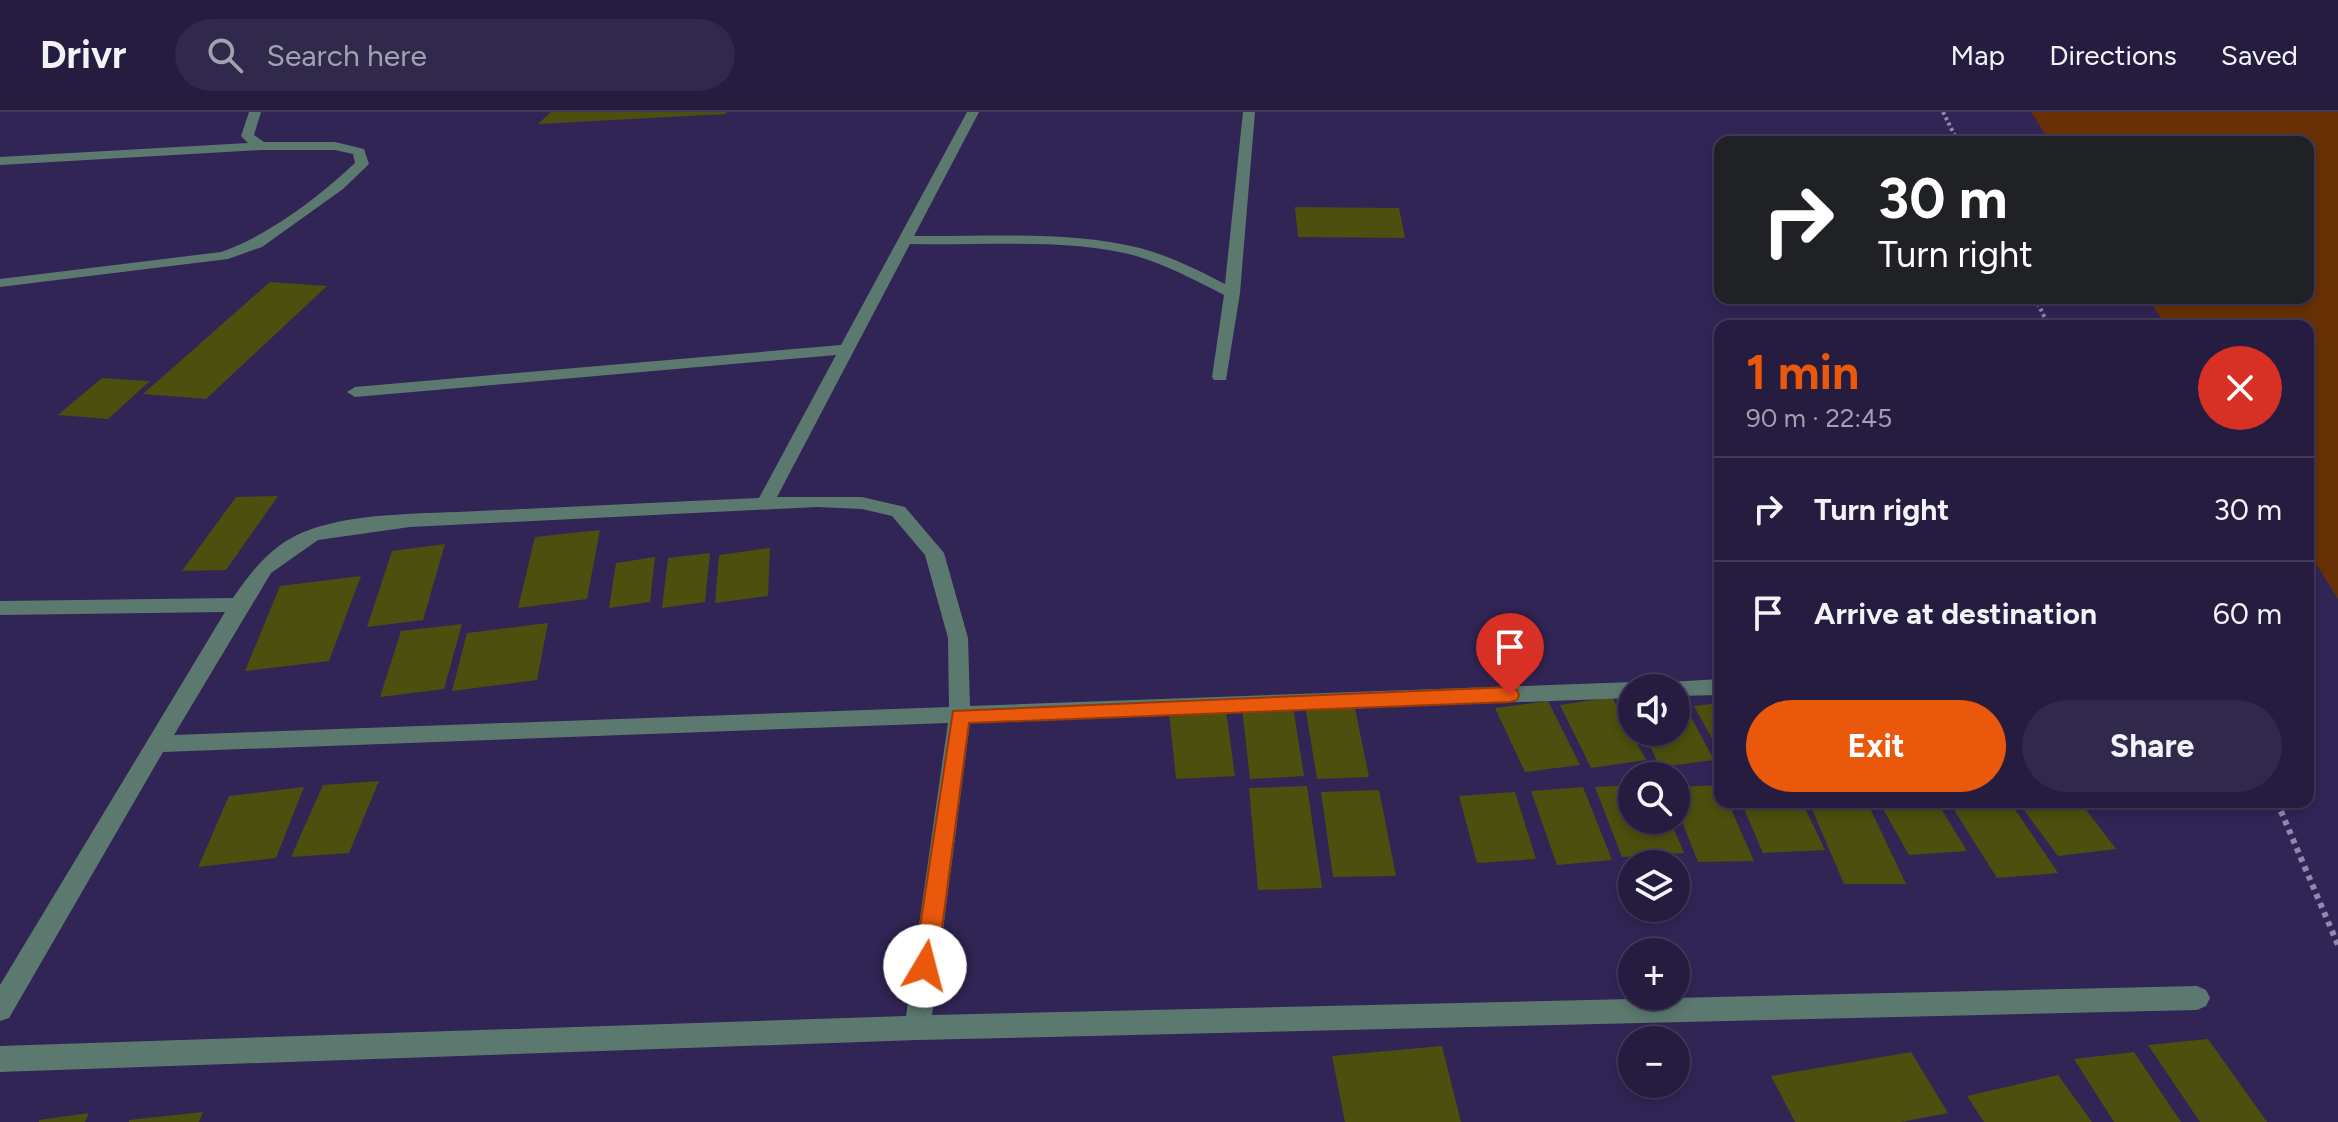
<!DOCTYPE html>
<meta charset="utf-8">
<style>
:root{--surface:#251c40;--page:#31294b;--text:#f1f3f6;--muted:#a3a1b1;--line:#423a59;--accent:#ea580c}
body{margin:0;font-family:Figtree,sans-serif;background:var(--page);color:var(--text);height:100vh;display:flex;flex-direction:column;font-size:30px;white-space:nowrap}
*{box-sizing:border-box;margin:0}
p{font-size:26px;color:var(--muted)}
.icon{flex:none;width:44px;height:44px;fill:none;stroke:currentColor;stroke-width:2;stroke-linecap:round;stroke-linejoin:round}
.map{position:relative;flex:1;overflow:hidden}
.side{position:absolute;left:1714px;top:208px;width:600px;height:488px;display:flex;flex-direction:column;background:var(--surface);border-radius:16px;box-shadow:0 4px 12px #0003,0 0 0 2px var(--line)}
.side>*{flex:none}
.guide{position:absolute;left:1714px;top:24px;width:600px;height:168px;border-radius:16px;box-shadow:0 4px 12px #0003,0 0 0 2px var(--line);background:#202124;color:#fff;overflow:hidden}
.buttons{position:absolute;left:1618px;top:562px;display:grid;gap:16px}
.buttons a{display:grid;place-items:center;width:72px;height:72px;border-radius:50%;background:var(--surface);box-shadow:0 4px 12px #0003,0 0 0 2px var(--line);font-size:40px}
.pin{position:absolute;display:grid;place-items:center;width:68px;height:68px;color:#fff;margin:-82px -34px;border-radius:50% 50% 50% 0;rotate:-45deg;box-shadow:0 0 8px #0007}
.pin .icon{rotate:45deg}
.me{position:absolute;width:88px;margin:-44px;rotate:8deg;stroke-linejoin:round;filter:drop-shadow(0 0 6px #0008)}
.turn{display:flex;align-items:center;gap:28px;height:168px;padding:0 32px;font-size:36px}
.turn .icon{width:104px;height:104px;stroke-width:2.5}
.turn b{display:block;font-size:56px;line-height:68px}
.round{display:grid;place-items:center;flex:none;width:84px;height:84px;border-radius:42px;background:var(--page)}
.summary{display:flex;align-items:center;justify-content:space-between;height:136px;padding:0 32px}
h1{font-size:48px;font-weight:700;line-height:60px;color:var(--accent)}
.action{display:flex;gap:16px;margin-top:auto;padding:16px 32px}
.action a{flex:1;height:92px;border-radius:48px;background:var(--accent);color:#fff;font-size:32px;font-weight:700;line-height:92px;text-align:center}
.action a+a{background:var(--page);color:var(--text)}
ul{padding:0;list-style:none}
li{display:flex;align-items:center;gap:24px;height:104px;padding:0 32px;border-top:2px solid var(--line)}
li div{flex:1}
li b{display:block;font-size:30px}
li em{font-style:normal}
header{display:flex;align-items:center;gap:48px;box-sizing:border-box;height:112px;padding:0 40px;background:var(--surface);border-bottom:2px solid var(--line)}
header strong{font-size:38px}
nav{display:flex;gap:44px;margin-inline-start:auto;font-size:28px}
.search{width:560px;height:72px;background:var(--page);display:flex;align-items:center;gap:20px;box-sizing:border-box;padding:0 28px;border-radius:44px;color:var(--muted);font-size:30px}
.map>svg:first-child{display:block}
.green{fill:#683105}
.building{fill:#4c4f0e}
.lines{fill:none;stroke-linecap:round;stroke-linejoin:round}
.path-far1{stroke:#9189b0;stroke-width:4;stroke-dasharray:3 3;stroke-linecap:butt}
.path{stroke:#9189b0;stroke-width:6;stroke-dasharray:5 5;stroke-linecap:butt}
.minor{fill:#5c796f;fill-rule:evenodd}
.route{fill:#ea580c;stroke:#983908;stroke-width:2}
</style>
<header>
<strong>Drivr</strong>
<div class="search"><svg class="icon" aria-label="search" viewBox="0 0 24 24"><circle cx="10" cy="10" r="6"/><path d="M15 15l6 6"/></svg>Search here</div>
<nav><a>Map</a><a>Directions</a><a>Saved</a></nav>
</header>
<div class="map">
<svg width="2338" height="1010" viewBox="0 0 2338 1010">
<rect width="100%" height="100%" fill="#312555"/>
<!-- green -->
<path class="green" d="M2031,0H2338V487L2308,439V214H2166L2148,186H2308V30H2050Z"/>
<!-- building -->
<g class="building">
<path d="M551,0H726V2L538,12Z"/>
<path d="M1295,95L1399,96L1405,126L1298,125Z"/>
<path d="M270,170L327,174L206,287L143,282Z"/>
<path d="M102,266L150,269L108,307L58,303Z"/>
<path d="M278,384L226,458L182,459L236,385Z"/>
<path d="M600,418L587,487L518,496L535,425Z"/>
<path d="M445,432L423,508L367,515L392,439Z"/>
<path d="M770,436L768,484L715,491L719,443Z"/>
<path d="M710,441L705,490L662,496L668,446Z"/>
<path d="M655,445L650,490L609,496L616,451Z"/>
<path d="M361,464L329,549L245,559L280,474Z"/>
<path d="M548,511L537,568L452,579L467,521Z"/>
<path d="M462,512L444,577L380,585L401,519Z"/>
<path d="M1612,585L1646,648L1591,656L1560,593Z"/>
<path d="M1681,586L1714,648L1660,655L1643,620H1676V587Z"/>
<path d="M1548,589L1580,653L1525,660L1495,596Z"/>
<path d="M1354,591L1369,665L1317,667L1305,593Z"/>
<path d="M1720,591V641L1694,594Z"/>
<path d="M1293,595L1304,664L1250,667L1242,596Z"/>
<path d="M1226,598L1235,664L1176,667L1169,601Z"/>
<path d="M379,669L349,741L291,745L323,673Z"/>
<path d="M1632,673V708H1670L1684,741L1622,745L1595,675Z"/>
<path d="M1720,673V690H1728L1754,749L1698,750L1676,694V675Z"/>
<path d="M1307,674L1322,776L1258,778L1249,676Z"/>
<path d="M304,675L276,746L198,755L229,684Z"/>
<path d="M1583,675L1612,748L1557,753L1531,679Z"/>
<path d="M1379,678L1396,764L1333,765L1321,680Z"/>
<path d="M1515,680L1536,747L1477,751L1459,684Z"/>
<path d="M1741,690H1802L1825,738L1763,741Z"/>
<path d="M1809,690H1867L1906,772H1844Z"/>
<path d="M1879,690H1937L1967,739L1909,743Z"/>
<path d="M1949,690H2010L2058,761L1997,766Z"/>
<path d="M2018,690H2080L2116,737L2058,744Z"/>
<path d="M2208,927L2267,1010H2200L2148,933Z"/>
<path d="M1442,934L1461,1010H1345L1332,944Z"/>
<path d="M1911,940L1948,1001L1901,1010H1795L1771,964Z"/>
<path d="M2134,940L2181,1010H2114L2074,947Z"/>
<path d="M2058,963L2092,1010H1984L1967,984Z"/>
<path d="M203,1000L199,1010H129V1008Z"/>
<path d="M89,1001L85,1010H39V1008Z"/>
</g>
<g class="lines">
<!-- path-far1 -->
<g class="path-far1">
<path d="M1943,0L1958,30"/>
<path d="M2035,186L2049,214"/>
</g>
<!-- path -->
<path class="path" d="M2277,690L2338,833"/>
<!-- minor -->
<g class="minor">
<path d="M249,0H261L254,23L264,30H335L364,37L369,52L343,77L262,135L228,147L0,175V167L221,140C271,122 316,87 355,51L353,42L335,38H261L0,53V45L248,31L241,24Z"/>
<path d="M967,0H979L914,124C988,125 1068,118 1140,136C1170,144 1198,158 1225,172L1243,0H1255L1240,181L1226,268H1214L1212,265L1224,183C1195,168 1165,152 1133,143C1065,126 980,134 910,132L777,385H862L905,395L944,441L968,526L970,594L1632,570L1641,576H1632V586L970,610L932,903L2197,874L2206,878L2210,886L2206,894L2197,898L917,928L0,960V934L906,904L948,611L163,640L9,906L0,909V873L225,500L0,503V489L233,486C253,457 274,430 309,418C358,400 426,402 478,399C572,395 665,390 759,386L836,243L355,285L347,280L355,275L841,233ZM817,395L862,397L892,404L925,443L948,526L949,595L174,623L271,461L318,428L410,415Z"/>
<path d="M1720,567V583L1676,584V576H1665L1669,570Z"/>
</g>
</g>
<!-- route -->
<path class="route" d="M1510,575L1517,578L1519,583L1517,588L1510,590L969,611L937,854L934,861L925,864L917,861L914,854L953,599Z"/>
</svg>
<div class="buttons">
<a><svg class="icon" aria-label="sound" viewBox="0 0 24 24"><path d="M4 9h4l5-4v14l-5-4H4zM17 9q2 3 0 6"/></svg></a>
<a><svg class="icon" aria-label="search" viewBox="0 0 24 24"><circle cx="10" cy="10" r="6"/><path d="M15 15l6 6"/></svg></a>
<a><svg class="icon" aria-label="layers" viewBox="0 0 24 24"><path d="M12 4l9 5-9 5-9-5zM3 14l9 5 9-5"/></svg></a>
<a>+</a>
<a>−</a>
</div>
<div class="pin" style="left:1510px;top:583px;background:#d93025"><svg class="icon" aria-label="arrive" viewBox="0 0 24 24"><path d="M6 21V4h12l-3 4 3 4H6"/></svg></div>
<svg class="me" style="left:925px;top:854px" viewBox="-20 -20 40 40"><circle r="19" fill="#fff"/><path d="M0-13L10 11 0 6-10 11z" fill="#ea580c"/></svg>
<div class="guide">
<div class="turn"><svg class="icon" aria-label="right" viewBox="0 0 24 24"><path d="M7 20v-9h11M14 6l5 5-5 5"/></svg><div><b>30 m</b>Turn right</div></div>
</div>
<section class="side">
<div class="summary"><div><h1>1 min</h1><p>90 m · 22:45</p></div><a class="round" style="background:#d93025;color:#fff"><svg class="icon" aria-label="close" viewBox="0 0 24 24"><path d="M6 6l12 12M18 6L6 18"/></svg></a></div>
<ul>
<li><svg class="icon" aria-label="right" viewBox="0 0 24 24"><path d="M7 20v-9h11M14 6l5 5-5 5"/></svg><div><b>Turn right</b></div><em>30 m</em></li>
<li><svg class="icon" aria-label="arrive" viewBox="0 0 24 24"><path d="M6 21V4h12l-3 4 3 4H6"/></svg><div><b>Arrive at destination</b></div><em>60 m</em></li>
</ul>
<div class="action"><a>Exit</a><a>Share</a></div>
</section>
</div>
